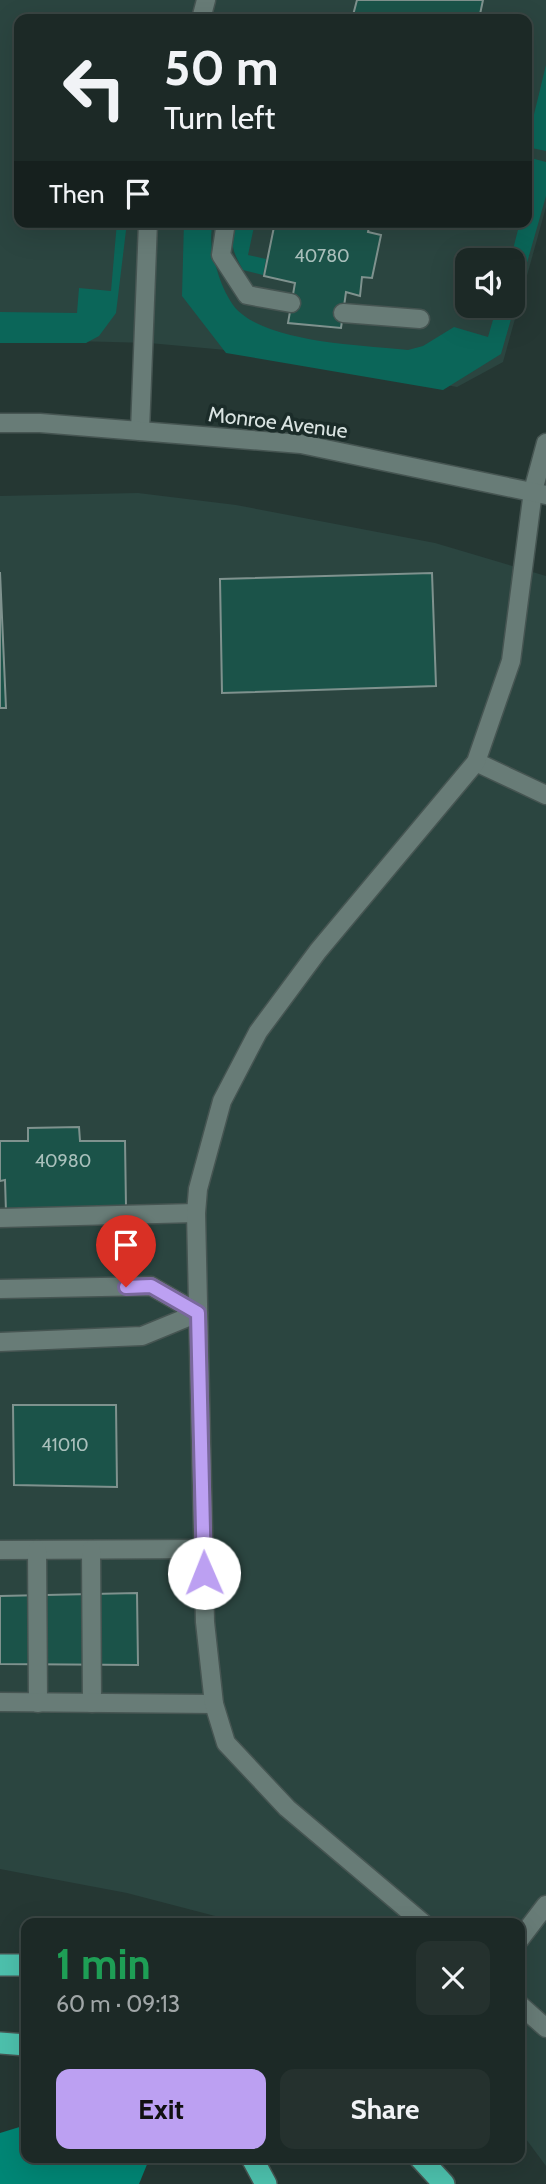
<!DOCTYPE html>
<meta charset="utf-8">
<style>
:root{--surface:#1c2926;--page:#25312e;--text:#f1f3f6;--muted:#a0a6a7;--line:#3a4543;--accent:#bca0f2}
body{margin:0;font-family:Cabin,sans-serif;background:var(--page);color:var(--text);height:100vh;display:flex;flex-direction:column;font-size:26px;white-space:nowrap}
*{box-sizing:border-box;margin:0}
p{font-size:23px;color:var(--muted)}
.icon{flex:none;width:38px;height:38px;fill:none;stroke:currentColor;stroke-width:2;stroke-linecap:round;stroke-linejoin:round}
.map{position:relative;flex:1;overflow:hidden}
.sheet{position:absolute;left:21px;top:1918px;width:504px;height:245px;display:flex;flex-direction:column;background:var(--surface);border-radius:14px;box-shadow:0 7px 28px #0002,0 0 0 2px var(--line)}
.sheet>*{flex:none}
.top-card{position:absolute;left:14px;top:14px;width:518px;height:214px;border-radius:14px;box-shadow:0 7px 28px #0002,0 0 0 2px var(--line);background:#1c2926;color:var(--text);overflow:hidden}
.controls{position:absolute;left:455px;top:248px;display:grid;gap:14px}
.controls a{display:grid;place-items:center;width:70px;height:70px;border-radius:14px;background:var(--surface);box-shadow:0 7px 28px #0002,0 0 0 2px var(--line);font-size:35px}
.pin{position:absolute;display:grid;place-items:center;width:60px;height:60px;color:#fff;margin:-72px -30px;border-radius:50% 50% 50% 0;rotate:-45deg;box-shadow:0 0 7px #0007}
.pin .icon{rotate:45deg}
.me{position:absolute;width:77px;margin:-38px;rotate:359deg;stroke-linejoin:round;filter:drop-shadow(0 0 5px #0008)}
.turn{display:flex;align-items:center;gap:24px;height:147px;padding:0 35px;font-size:32px}
.turn .icon{width:91px;height:91px;stroke-width:2.5}
.turn b{display:block;font-size:49px;line-height:60px}
.then{display:flex;align-items:center;height:66px;padding:0 35px;background:#0003;gap:14px;font-size:26px}
.round{display:grid;place-items:center;flex:none;width:74px;height:74px;border-radius:14px;background:var(--page)}
.headline{display:flex;align-items:center;justify-content:space-between;height:119px;padding:0 35px}
h1{font-size:42px;font-weight:800;line-height:52px;color:#1e9e55}
.button{display:flex;gap:14px;margin-top:auto;padding:14px 35px}
.button a{flex:1;height:80px;border-radius:14px;background:var(--accent);color:#111;font-size:28px;font-weight:800;line-height:80px;text-align:center}
.button a+a{background:var(--page);color:var(--text)}
.map>svg:first-child{display:block}
.built{fill:#2b4540;fill-rule:evenodd}
.green{fill:#0b6659}
.water{fill:#008675}
.building{fill:#1b5349;stroke:#7f928e;stroke-width:2}
.lines{fill:none;stroke-linecap:round;stroke-linejoin:round}
.service-casing{stroke:#465552;stroke-width:21}
.minor-casing{stroke:#465552;stroke-width:21}
.tertiary-casing{stroke:#465552;stroke-width:21}
.motorway-casing{stroke:#465552;stroke-width:24}
.service{stroke:#687c77;stroke-width:18}
.minor{stroke:#687c77;stroke-width:18}
.tertiary{stroke:#687c77;stroke-width:18}
.motorway{stroke:#4dc1ad;stroke-width:21}
.route-casing{stroke:#7a689d;stroke-width:18}
.route{stroke:#bca0f2;stroke-width:12}
.labels{text-anchor:middle;dominant-baseline:central;stroke-width:7;stroke-linejoin:round;paint-order:stroke}
.number-label{font-size:18px;fill:#aac0bc}
.street-label{font-size:21px;fill:#dae4e2;stroke:#1b2c29}
</style>
<div class="map">
<svg width="546" height="2184" viewBox="0 0 546 2184">
<rect width="100%" height="100%" fill="#253733"/>
<!-- built -->
<g class="built">
<path d="M0,0H546V207L503,362L457,387L318,361L248,352L149,343L0,339ZM19,19H527V222H19ZM467,261H513V306H467Z"/>
<path d="M138,493L236,505L435,543L546,576V2166L520,2131V1923H242L127,1893L0,1869V496Z"/>
</g>
<!-- green -->
<g class="green">
<path d="M546,65V151L527,147V135H529Z"/>
<path d="M527,157L546,162V196L501,354L443,390L226,353L182,296L184,222H213C209,239 212,254 217,270C220,281 226,295 233,305C261,343 363,345 408,350L423,346L454,327L488,337L497,306H513V261H510L520,222H527Z"/>
<path d="M117,222H127L116,313L99,336L86,343H0V312L77,313L79,288L111,291Z"/>
<path d="M235,222H255L248,255L266,259L263,275L243,270C233,252 229,243 235,222Z"/>
</g>
<!-- water -->
<path class="water" d="M26,2125V2158H135L148,2162L139,2184H0V2133Z"/>
<!-- building -->
<g class="building">
<path d="M357,0H483L479,19H352Z"/>
<path d="M275,222H370L368,232L381,235L372,278L362,277L360,296L346,292L341,328L288,323L295,283L264,276Z"/>
<path d="M0,572L6,708H0Z"/>
<path d="M432,573L436,686L222,693L220,579Z"/>
<path d="M79,1127L80,1141H125L126,1207L6,1212L5,1180L0,1181V1141H28V1128Z"/>
<path d="M13,1405H116L117,1487L14,1485Z"/>
<path d="M137,1593L138,1665L0,1664V1596Z"/>
</g>
<g class="lines">
<!-- service casing -->
<g class="service-casing">
<g id="service">
<path d="M201,19L206,0"/>
<path d="M226,222L221,255L247,295L291,303"/>
<path d="M343,313L420,319"/>
<path d="M140,431L148,222"/>
<path d="M476,762L546,795"/>
<path d="M0,1218L196,1213"/>
<path d="M0,1289L151,1286L198,1313"/>
<path d="M0,1342L142,1336L198,1313"/>
<path d="M0,1550L203,1549"/>
<path d="M37,1550L38,1703"/>
<path d="M91,1550L92,1703"/>
<path d="M0,1702L214,1704"/>
<path d="M423,1923L287,1808L226,1743L214,1704L205,1622L196,1213L198,1189L222,1101L258,1032L318,951L476,762L511,661L533,491"/>
<path d="M520,1939L546,1905"/>
<path d="M520,2005L546,2028"/>
</g>
</g>
<!-- minor casing -->
<g class="minor-casing">
<path id="minor" d="M533,491L546,443"/>
</g>
<!-- tertiary casing -->
<g class="tertiary-casing">
<path id="tertiary" d="M0,423H40L301,444L546,495"/>
</g>
<!-- motorway casing -->
<g class="motorway-casing">
<g id="motorway">
<path d="M0,1965H26"/>
<path d="M0,2043L26,2045"/>
<path d="M252,2158L266,2184"/>
<path d="M420,2158L444,2184"/>
</g>
</g>
<!-- service -->
<use href="#service" class="service"/>
<!-- minor -->
<use href="#minor" class="minor"/>
<!-- tertiary -->
<use href="#tertiary" class="tertiary"/>
<!-- motorway -->
<use href="#motorway" class="motorway"/>
</g>
<g class="lines">
<!-- route casing -->
<g class="route-casing">
<path id="route" d="M126,1287L151,1286L198,1313L204,1573"/>
</g>
<!-- route -->
<use href="#route" class="route"/>
</g>
<g class="labels">
<!-- number labels -->
<g class="number-label">
<text x="322" y="256">40780</text>
<text x="63" y="1161">40980</text>
<text x="65" y="1445">41010</text>
</g>
<!-- street labels -->
<g class="street-label">
<text transform="translate(278 422) rotate(7)">Monroe Avenue</text>
</g>
</g>
</svg>
<div class="controls">
<a><svg class="icon" aria-label="sound" viewBox="0 0 24 24"><path d="M4 9h4l5-4v14l-5-4H4zM17 9q2 3 0 6"/></svg></a>
</div>
<div class="pin" style="left:126px;top:1287px;background:#d93025"><svg class="icon" aria-label="arrive" viewBox="0 0 24 24"><path d="M6 21V4h12l-3 4 3 4H6"/></svg></div>
<svg class="me" style="left:204px;top:1573px" viewBox="-20 -20 40 40"><circle r="19" fill="#fff"/><path d="M0-13L10 11 0 6-10 11z" fill="#bca0f2"/></svg>
<div class="top-card">
<div class="turn"><svg class="icon" aria-label="left" viewBox="0 0 24 24"><path d="M17 20v-9H6M10 6l-5 5 5 5"/></svg><div><b>50 m</b>Turn left</div></div>
<div class="then">Then<svg class="icon" aria-label="arrive" viewBox="0 0 24 24"><path d="M6 21V4h12l-3 4 3 4H6"/></svg></div>
</div>
<section class="sheet">
<div class="headline"><div><h1>1 min</h1><p>60 m · 09:13</p></div><a class="round"><svg class="icon" aria-label="close" viewBox="0 0 24 24"><path d="M6 6l12 12M18 6L6 18"/></svg></a></div>
<div class="button"><a>Exit</a><a>Share</a></div>
</section>
</div>
